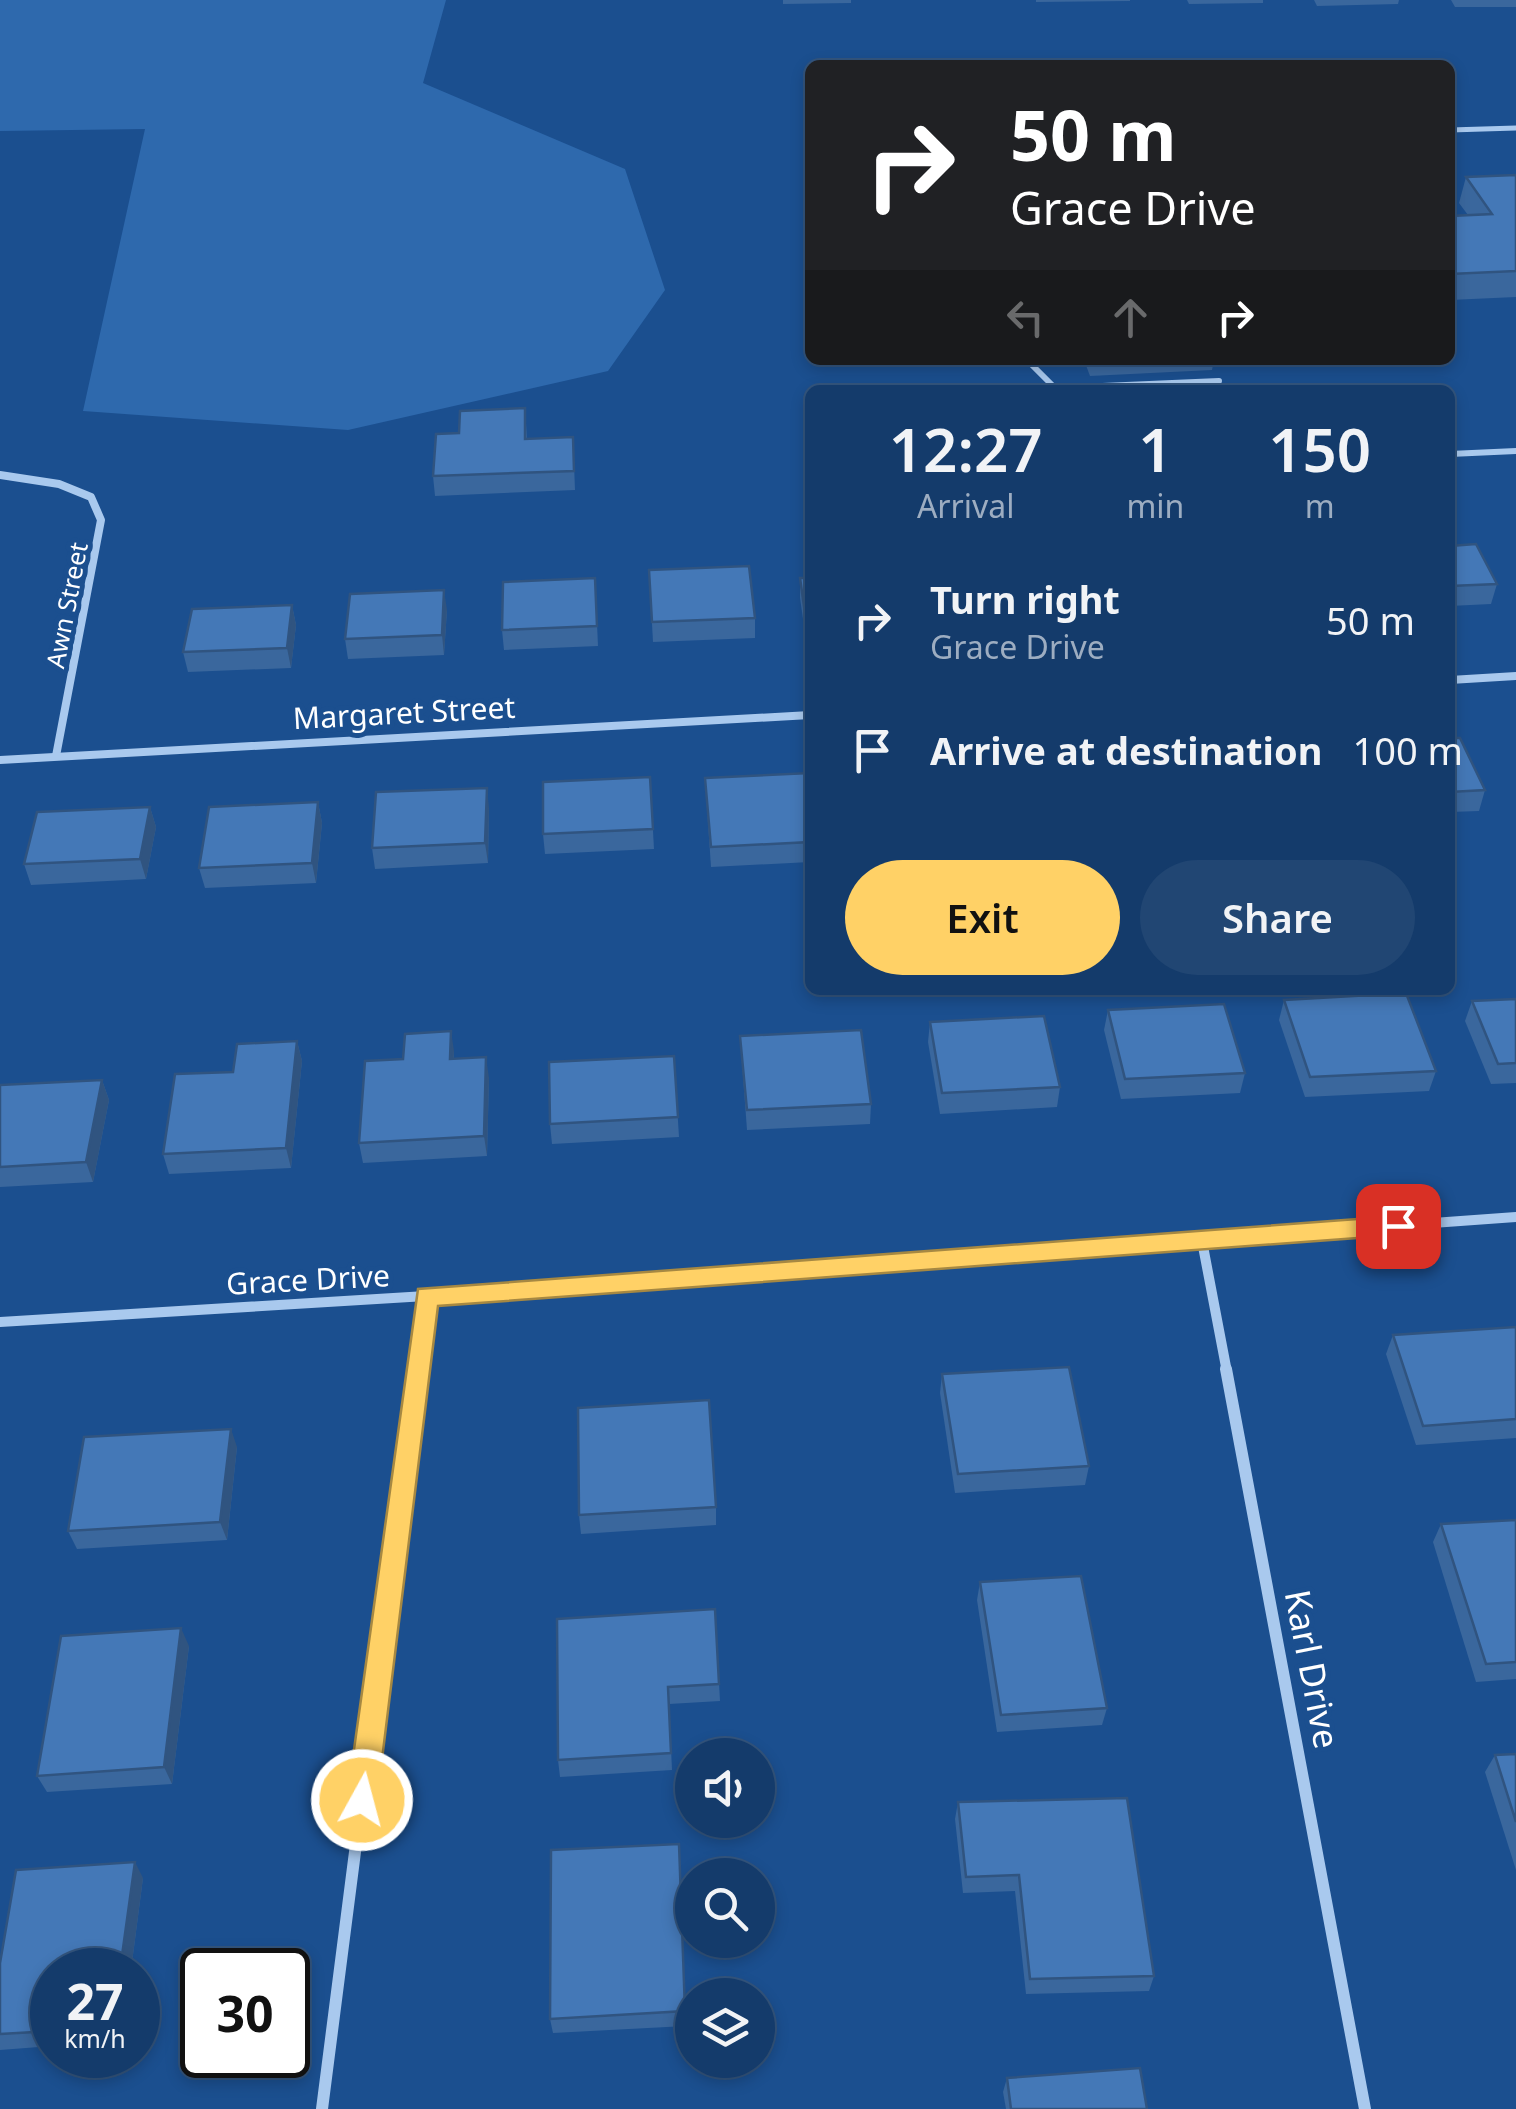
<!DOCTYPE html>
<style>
:root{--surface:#143b6b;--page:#214673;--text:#f1f3f6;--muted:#9dadc1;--line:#33557e;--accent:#ffd166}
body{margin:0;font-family:"Noto Sans",sans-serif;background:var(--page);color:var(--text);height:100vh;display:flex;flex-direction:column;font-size:38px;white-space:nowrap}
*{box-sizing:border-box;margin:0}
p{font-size:32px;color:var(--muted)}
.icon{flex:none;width:55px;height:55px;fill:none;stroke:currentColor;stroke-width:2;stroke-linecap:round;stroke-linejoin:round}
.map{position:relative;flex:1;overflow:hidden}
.drawer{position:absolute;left:805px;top:385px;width:650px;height:610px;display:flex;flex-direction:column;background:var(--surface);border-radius:15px;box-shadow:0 5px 15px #0003,0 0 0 2px var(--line)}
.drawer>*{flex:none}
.guide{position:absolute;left:805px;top:60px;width:650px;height:305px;border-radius:15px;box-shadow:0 5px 15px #0003,0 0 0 2px var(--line);background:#202124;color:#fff;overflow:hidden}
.tools{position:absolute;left:675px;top:1738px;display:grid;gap:20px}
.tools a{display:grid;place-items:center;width:100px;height:100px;border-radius:50%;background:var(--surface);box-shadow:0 5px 15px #0003,0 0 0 2px var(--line);font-size:50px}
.speed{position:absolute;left:30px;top:1948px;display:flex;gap:20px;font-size:50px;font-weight:700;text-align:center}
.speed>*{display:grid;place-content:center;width:130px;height:130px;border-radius:50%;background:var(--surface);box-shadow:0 5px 15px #0003,0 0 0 2px var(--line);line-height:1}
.speed small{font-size:25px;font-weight:400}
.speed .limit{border:5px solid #111;border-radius:15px;background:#fff;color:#111}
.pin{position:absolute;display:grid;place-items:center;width:85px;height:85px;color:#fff;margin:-42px;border-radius:20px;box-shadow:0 5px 15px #0006}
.me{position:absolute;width:110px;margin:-55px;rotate:7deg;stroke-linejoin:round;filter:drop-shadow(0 0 8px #0008)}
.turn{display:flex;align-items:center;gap:35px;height:210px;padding:0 40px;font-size:45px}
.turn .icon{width:130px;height:130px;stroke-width:2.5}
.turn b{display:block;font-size:70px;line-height:85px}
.lanes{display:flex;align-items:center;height:95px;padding:0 40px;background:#0003;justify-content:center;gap:50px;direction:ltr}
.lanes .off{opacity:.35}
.eta{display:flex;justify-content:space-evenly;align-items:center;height:170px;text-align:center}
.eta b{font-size:60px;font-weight:600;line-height:70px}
.cta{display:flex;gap:20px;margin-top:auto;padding:20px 40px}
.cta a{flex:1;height:115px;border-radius:60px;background:var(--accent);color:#111;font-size:40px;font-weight:600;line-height:115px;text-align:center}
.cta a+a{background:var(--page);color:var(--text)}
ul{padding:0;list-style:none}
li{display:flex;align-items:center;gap:30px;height:130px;padding:0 40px}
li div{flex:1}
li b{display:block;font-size:38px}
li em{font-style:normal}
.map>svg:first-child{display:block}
.green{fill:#2e69ad}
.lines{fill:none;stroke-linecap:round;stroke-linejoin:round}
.lane-far1{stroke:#a9c9ee;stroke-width:5}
.lane{stroke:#a9c9ee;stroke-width:6}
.street-far2{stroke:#a9c9ee;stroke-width:8}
.street-far1{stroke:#a9c9ee;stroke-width:10}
.street{stroke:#a9c9ee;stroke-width:12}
.wall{fill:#3a679d}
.shaded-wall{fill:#305480}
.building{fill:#4478b7;stroke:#305480;stroke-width:2.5}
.route{fill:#ffd166;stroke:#a68842;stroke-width:2.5}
.labels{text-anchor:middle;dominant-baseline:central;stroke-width:10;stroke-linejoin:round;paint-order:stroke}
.far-street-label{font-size:25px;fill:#fff;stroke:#1b4f8f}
.street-label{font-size:30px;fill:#fff;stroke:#1b4f8f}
.near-street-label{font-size:35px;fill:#fff;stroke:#1b4f8f}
</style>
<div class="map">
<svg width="1516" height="2109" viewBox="0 0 1516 2109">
<rect width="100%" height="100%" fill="#1b4f8f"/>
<!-- green -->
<path class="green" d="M0,0H446L423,83L625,169L665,290L608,371L348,430L83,411L145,129L0,131Z"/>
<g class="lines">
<!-- lane-far1 -->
<path class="lane-far1" d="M1450,130L1516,128"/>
<!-- lane -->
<g class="lane">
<path d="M1027,360L1057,390"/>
<path d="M1056,388L1219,381"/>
<path d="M1450,454L1516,451"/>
</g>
<!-- street-far2 -->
<g class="street-far2">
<path d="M0,475L59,484L91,497L101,520L56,756"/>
<path d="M1450,680L1516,676"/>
<path d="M0,760L810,715"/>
</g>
<!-- street-far1 -->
<g class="street-far1">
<path d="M1202,1241L1227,1372"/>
<path d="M0,1322L426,1296L1516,1217"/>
<path d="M416,1372L426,1296"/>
</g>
<!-- street -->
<g class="street">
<path d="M1226,1369L1365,2109"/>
<path d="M322,2109L417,1369"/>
</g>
</g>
<!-- wall -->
<g class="wall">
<path d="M783,0H851V3L783,4Z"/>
<path d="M1036,0H1130V1L1036,2Z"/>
<path d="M1187,0H1263V3L1189,4Z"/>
<path d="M1314,0H1399L1398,4L1317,6Z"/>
<path d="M1451,0H1516V7H1455Z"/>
<path d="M1516,175V297L1450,300V216L1468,215L1459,203L1466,177Z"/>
<path d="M1084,360H1214L1212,370L1090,376Z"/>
<path d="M525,408L527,439L573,437L575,490L435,496L433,476Z"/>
<path d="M1450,546L1497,584L1491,604L1450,606Z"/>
<path d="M649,570L755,618V638L653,642Z"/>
<path d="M595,578L598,646L504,650L502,630Z"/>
<path d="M800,578H810V640H806L800,598Z"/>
<path d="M292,605L296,625L291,668L188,672L183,652Z"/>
<path d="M447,610L444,655L348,659L345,639Z"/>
<path d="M1450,738L1485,790L1479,811L1450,812Z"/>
<path d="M810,773V862L711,867L705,778Z"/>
<path d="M650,777L654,849L545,854L543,834Z"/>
<path d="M318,802L322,823L316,883L205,888L199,868Z"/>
<path d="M150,807L156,827L146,879L31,885L24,864Z"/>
<path d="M489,808L488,863L375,869L372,848Z"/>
<path d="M1516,999V1083L1491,1084L1465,1021L1472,1001Z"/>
<path d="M1284,1000L1436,1071L1429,1091L1305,1097L1279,1020Z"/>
<path d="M1108,1010L1245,1073L1240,1093L1121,1099L1104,1030Z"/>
<path d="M930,1022L1060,1087L1057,1107L940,1114L928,1042Z"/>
<path d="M740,1036L871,1104L870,1124L747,1130Z"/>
<path d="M297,1041L302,1061L291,1168L169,1174L163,1154L233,1072Z"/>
<path d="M454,1051V1059L489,1078L487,1156L363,1163L359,1143L403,1059Z"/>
<path d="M674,1056L679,1137L552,1144L550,1124Z"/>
<path d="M102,1080L109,1100L93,1182L0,1187V1085Z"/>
<path d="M1516,1327V1438L1416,1445L1386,1354L1393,1335Z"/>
<path d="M942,1374L1089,1466L1085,1485L955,1493L940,1393Z"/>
<path d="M237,1447L227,1540L77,1549L68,1531Z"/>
<path d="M716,1507V1525L581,1534L579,1515Z"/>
<path d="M1516,1520V1679L1476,1682L1433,1542L1441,1524Z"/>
<path d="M980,1582L1107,1708L1102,1725L997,1732L977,1600Z"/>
<path d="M715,1609L720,1701L669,1704L672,1770L560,1777L558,1760Z"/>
<path d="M189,1646L172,1784L47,1792L37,1776Z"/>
<path d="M1516,1754V1870L1485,1772L1495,1755Z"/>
<path d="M958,1802L1154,1976L1149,1991L1026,1994L1015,1891L963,1893L955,1819Z"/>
<path d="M679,1844L686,2026L553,2033L550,2019Z"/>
<path d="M143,1878L131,1970H52V2046L0,2050V1963Z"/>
<path d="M1007,2078L1147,2109H1006L1003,2092Z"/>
</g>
<!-- shaded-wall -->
<g class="shaded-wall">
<path d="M444,590L447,610L444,655L442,635Z"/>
<path d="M292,605L296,625L291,668L287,648Z"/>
<path d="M487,788L489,808L488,863L485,843Z"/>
<path d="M318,802L322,823L316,883L312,863Z"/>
<path d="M150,807L156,827L146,879L140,859Z"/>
<path d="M451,1031L454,1051L453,1079L450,1059Z"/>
<path d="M297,1041L302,1061L291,1168L286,1148Z"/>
<path d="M486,1057L489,1078L487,1156L484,1136Z"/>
<path d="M102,1080L109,1100L93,1182L86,1162Z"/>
<path d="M231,1429L237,1447L227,1540L220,1522Z"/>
<path d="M181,1628L189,1646L172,1784L164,1767Z"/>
<path d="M135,1862L143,1878L131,1970H120Z"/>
</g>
<!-- building -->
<g class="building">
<path d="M1516,175V271L1450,274V216L1492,214L1466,177Z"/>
<path d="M525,408V439L573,437L574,471L433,476L436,434L459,433L460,411Z"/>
<path d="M1476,544L1497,584L1450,586V546Z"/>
<path d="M749,566L755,618L652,622L649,570Z"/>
<path d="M595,578L597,626L502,630L503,582Z"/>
<path d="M800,578H810V620H806Z"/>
<path d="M444,590L442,635L345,639L350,594Z"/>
<path d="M292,605L287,648L183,652L192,609Z"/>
<path d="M1450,738H1460L1485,790L1450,792Z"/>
<path d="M810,773V842L711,847L705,778Z"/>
<path d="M650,777L653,829L543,834V782Z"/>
<path d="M487,788L485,843L372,848L376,792Z"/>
<path d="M318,802L312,863L199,868L209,807Z"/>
<path d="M150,807L140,859L24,864L37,812Z"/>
<path d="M1406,993L1436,1071L1310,1077L1284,1000Z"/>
<path d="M1516,999V1063L1498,1064L1472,1001Z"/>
<path d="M1224,1004L1245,1073L1125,1079L1108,1010Z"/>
<path d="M1044,1016L1060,1087L942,1093L930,1022Z"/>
<path d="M861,1030L871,1104L747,1110L740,1036Z"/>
<path d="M451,1031L450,1059L486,1057L484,1136L359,1143L365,1061L403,1059L405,1034Z"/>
<path d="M297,1041L286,1148L163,1154L175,1074L233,1072L237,1044Z"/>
<path d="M674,1056L678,1117L550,1124L549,1062Z"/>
<path d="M102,1080L86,1162L0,1167V1085Z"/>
<path d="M1516,1327V1419L1423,1426L1393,1335Z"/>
<path d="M1069,1367L1089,1466L958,1474L942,1374Z"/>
<path d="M709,1400L716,1507L579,1515L578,1408Z"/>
<path d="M231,1429L220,1522L68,1531L84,1437Z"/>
<path d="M1516,1520V1662L1486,1664L1441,1524Z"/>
<path d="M1081,1576L1107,1708L1001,1715L980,1582Z"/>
<path d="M715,1609L719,1684L668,1687L671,1753L558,1760L557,1619Z"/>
<path d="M181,1628L164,1767L37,1776L61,1636Z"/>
<path d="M1516,1754V1822L1495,1755Z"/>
<path d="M1127,1798L1154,1976L1030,1979L1019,1875L966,1877L958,1802Z"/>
<path d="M679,1844L685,2011L550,2019L551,1850Z"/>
<path d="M135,1862L120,1970H52V2031L0,2034V1963L16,1870Z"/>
<path d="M1140,2068L1147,2109H1011L1007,2078Z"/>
</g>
<!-- route -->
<path class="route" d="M1398,1216L1407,1219L1410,1226L1407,1233L1398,1235L438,1306L377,1800L373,1810L362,1814L351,1810L347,1800L418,1289Z"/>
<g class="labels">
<!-- far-street labels -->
<g class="far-street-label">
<text transform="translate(66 605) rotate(-79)">Awn Street</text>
</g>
<!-- street labels -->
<g class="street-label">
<text transform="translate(404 712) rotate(-3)">Margaret Street</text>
<text transform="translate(308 1279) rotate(-3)">Grace Drive</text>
</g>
<!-- near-street labels -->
<g class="near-street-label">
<text transform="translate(1313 1669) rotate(79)">Karl Drive</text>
</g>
</g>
</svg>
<div class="tools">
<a><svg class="icon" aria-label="sound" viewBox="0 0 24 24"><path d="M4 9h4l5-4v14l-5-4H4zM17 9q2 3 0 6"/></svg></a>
<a><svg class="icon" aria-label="search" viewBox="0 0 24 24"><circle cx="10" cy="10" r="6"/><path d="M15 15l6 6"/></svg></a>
<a><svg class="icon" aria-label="layers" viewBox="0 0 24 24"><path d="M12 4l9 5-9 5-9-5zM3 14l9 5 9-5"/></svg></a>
</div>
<div class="speed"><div>27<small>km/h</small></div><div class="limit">30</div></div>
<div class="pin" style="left:1398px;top:1226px;background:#d93025"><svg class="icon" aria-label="arrive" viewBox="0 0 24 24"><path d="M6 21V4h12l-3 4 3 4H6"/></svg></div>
<svg class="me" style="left:362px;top:1800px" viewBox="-20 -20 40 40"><circle r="17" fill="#ffd166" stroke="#fff" stroke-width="3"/><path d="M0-11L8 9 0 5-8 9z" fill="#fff"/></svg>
<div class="guide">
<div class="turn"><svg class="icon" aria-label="right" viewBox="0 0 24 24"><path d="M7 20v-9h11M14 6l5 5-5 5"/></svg><div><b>50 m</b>Grace Drive</div></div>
<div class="lanes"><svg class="icon off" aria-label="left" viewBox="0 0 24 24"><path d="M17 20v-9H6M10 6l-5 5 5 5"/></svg><svg class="icon off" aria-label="ahead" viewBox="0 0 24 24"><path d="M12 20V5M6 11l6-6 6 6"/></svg><svg class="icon" aria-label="right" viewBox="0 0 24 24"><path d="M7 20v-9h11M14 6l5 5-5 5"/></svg></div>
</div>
<section class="drawer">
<div class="eta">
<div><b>12:27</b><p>Arrival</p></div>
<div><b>1</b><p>min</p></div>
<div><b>150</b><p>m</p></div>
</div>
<ul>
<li><svg class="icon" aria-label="right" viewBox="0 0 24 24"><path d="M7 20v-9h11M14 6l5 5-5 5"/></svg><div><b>Turn right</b><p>Grace Drive</p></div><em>50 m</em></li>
<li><svg class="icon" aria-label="arrive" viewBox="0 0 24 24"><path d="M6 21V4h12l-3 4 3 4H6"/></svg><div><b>Arrive at destination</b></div><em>100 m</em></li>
</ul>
<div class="cta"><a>Exit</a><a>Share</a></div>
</section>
</div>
